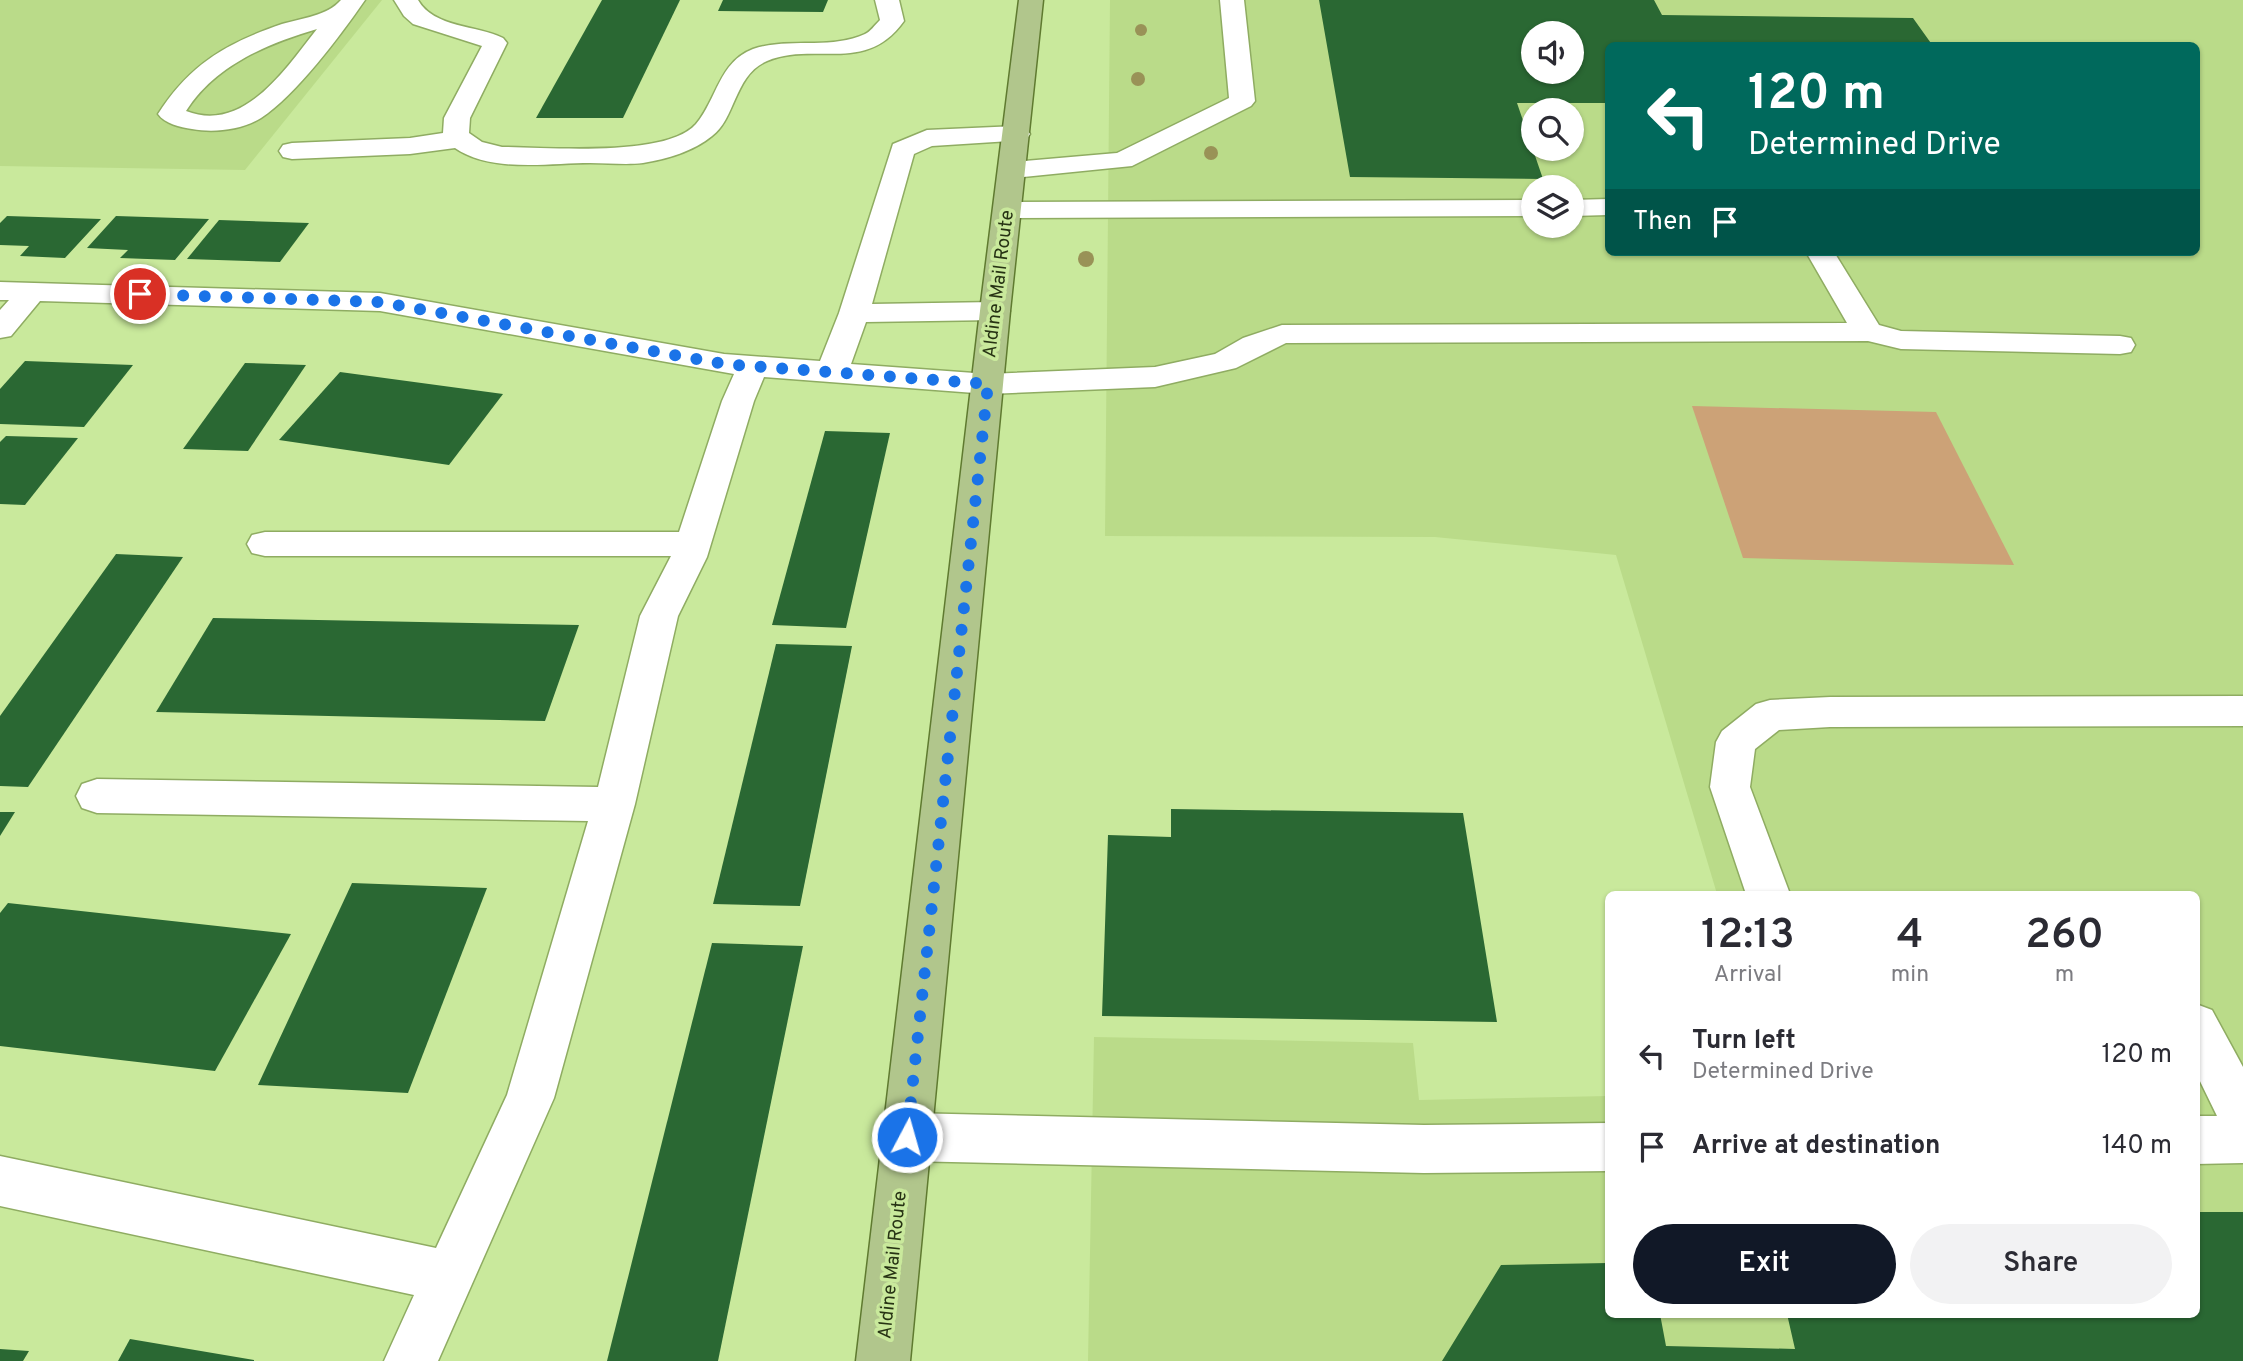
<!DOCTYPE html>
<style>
:root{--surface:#fff;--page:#f2f2f3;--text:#2b2b33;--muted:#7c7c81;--accent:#111827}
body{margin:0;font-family:Overpass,sans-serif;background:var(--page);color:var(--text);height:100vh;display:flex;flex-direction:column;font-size:26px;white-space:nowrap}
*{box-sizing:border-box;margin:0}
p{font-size:23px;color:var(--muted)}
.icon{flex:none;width:38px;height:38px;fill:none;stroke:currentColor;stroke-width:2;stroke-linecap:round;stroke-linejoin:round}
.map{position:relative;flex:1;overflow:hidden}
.sheet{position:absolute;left:1605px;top:891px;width:595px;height:427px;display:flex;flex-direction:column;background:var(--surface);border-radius:10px;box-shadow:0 2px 5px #0004}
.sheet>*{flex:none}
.top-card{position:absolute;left:1605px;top:42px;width:595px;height:214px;border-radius:10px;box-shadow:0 2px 5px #0004;background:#00695c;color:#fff;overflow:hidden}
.buttons{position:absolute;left:1521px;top:21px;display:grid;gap:14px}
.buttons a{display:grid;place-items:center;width:63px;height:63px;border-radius:50%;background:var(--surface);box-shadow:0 2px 5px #0004;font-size:35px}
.pin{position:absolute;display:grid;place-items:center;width:60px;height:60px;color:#fff;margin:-30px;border:4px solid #fff;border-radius:50%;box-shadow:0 2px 7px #0007}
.me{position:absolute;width:77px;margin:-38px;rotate:6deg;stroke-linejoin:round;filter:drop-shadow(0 0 5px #0008)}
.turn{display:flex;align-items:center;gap:24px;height:147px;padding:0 28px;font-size:32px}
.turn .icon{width:91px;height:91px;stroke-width:2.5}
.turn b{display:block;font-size:49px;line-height:60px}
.then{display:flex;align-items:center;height:66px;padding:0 28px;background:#0003;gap:14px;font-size:26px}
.eta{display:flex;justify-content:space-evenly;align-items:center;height:119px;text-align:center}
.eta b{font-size:42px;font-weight:600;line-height:49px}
.cta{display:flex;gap:14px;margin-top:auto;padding:14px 28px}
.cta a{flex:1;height:80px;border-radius:42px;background:var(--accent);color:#fff;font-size:28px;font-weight:600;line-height:80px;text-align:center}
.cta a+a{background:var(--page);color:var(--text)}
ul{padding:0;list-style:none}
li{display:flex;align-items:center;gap:21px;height:91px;padding:0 28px}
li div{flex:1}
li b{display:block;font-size:26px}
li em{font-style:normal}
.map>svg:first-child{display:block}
.built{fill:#badb89;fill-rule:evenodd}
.green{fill:#cca277}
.building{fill:#2a6833;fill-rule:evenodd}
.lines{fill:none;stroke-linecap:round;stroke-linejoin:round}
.minor-casing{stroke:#8fac62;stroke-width:3}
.major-casing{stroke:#5f7a30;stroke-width:3}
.minor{fill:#fff;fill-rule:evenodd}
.major{fill:#b1c68c;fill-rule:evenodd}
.tree{fill:#999257}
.route{stroke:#1a73e8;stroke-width:12;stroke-dasharray:0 21.6}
.labels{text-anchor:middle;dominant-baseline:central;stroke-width:7;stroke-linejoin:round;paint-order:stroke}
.street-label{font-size:19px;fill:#273314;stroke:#c9e99c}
</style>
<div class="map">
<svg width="2243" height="1361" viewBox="0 0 2243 1361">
<rect width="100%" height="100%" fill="#c9e99c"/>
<!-- built -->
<g class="built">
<path d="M0,0H382L245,170L0,166Z"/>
<path d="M1110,0H2243V1361H1088L1094,1037L1413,1043L1419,1100L1608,1096V1314H2196V894H1717L1616,555L1435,537L1105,536ZM1533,33H1572V72H1533ZM1608,46H2196V252H1608ZM1533,110H1572V149H1533ZM1533,187H1572V226H1533Z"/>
</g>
<!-- green -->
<path class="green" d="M1692,406L1936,412L2014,565L1743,558Z"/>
<!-- building -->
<g class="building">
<path d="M602,0H680L623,118H536Z"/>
<path d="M723,0H828L823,12L718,11Z"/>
<path d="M1319,0H1654L1662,15L1913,18L1933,46H1608V103H1517L1543,179L1350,177ZM1533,33H1572V72H1533Z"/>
<path d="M7,216L101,219L65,258L20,256L29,246L0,245V223Z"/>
<path d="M116,216L209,219L175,260L120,258L128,250L87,248Z"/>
<path d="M219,220L309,223L280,262L187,259Z"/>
<path d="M25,361L133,365L84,427L0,424V389Z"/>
<path d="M245,363L306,365L248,451L183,449Z"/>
<path d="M340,372L503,394L449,465L279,440Z"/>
<path d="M825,431L890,433L846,628L772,625Z"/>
<path d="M6,436L78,438L25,505L0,504V442Z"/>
<path d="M116,554L183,557L28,787L0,786V716Z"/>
<path d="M213,618L579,625L545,721L156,712Z"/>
<path d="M776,644L852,646L800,906L713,904Z"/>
<path d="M1171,809L1463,813L1497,1022L1102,1016L1108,835L1171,837Z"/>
<path d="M0,812H15L0,836Z"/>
<path d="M352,883L487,888L408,1093L258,1085Z"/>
<path d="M8,903L291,934L215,1071L0,1046V913Z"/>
<path d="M712,943L803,946L718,1361H607Z"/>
<path d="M2196,1212H2243V1361H1442L1501,1265L1608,1263V1314H1660L1666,1346L1795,1349L1787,1314H2196Z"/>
<path d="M130,1339L254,1360V1361H118Z"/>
<path d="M0,1349L29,1351L23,1361H0Z"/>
</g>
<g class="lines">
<!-- minor casing -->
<g class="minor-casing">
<g id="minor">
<path d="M341,0H365C341,35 295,96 261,118C241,130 214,133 192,129C180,127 165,124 158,114C190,64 227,43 282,24C302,18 327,16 341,0ZM317,29C286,68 244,134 186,111C215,65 267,44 317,29Z"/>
<path d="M394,0H418C434,28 477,25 503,38L507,43L470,118L469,133L482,142L502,147C547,147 666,158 696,124C717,99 719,62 753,49C789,37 830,50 865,34C870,32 875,25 880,20L875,0H899L904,21C866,75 814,41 767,61C734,75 736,118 712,136C694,151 667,159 643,163C627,165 608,163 590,163C549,163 491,173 455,148L410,154L292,159L283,157L279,151L283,145L292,143L410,138L443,133L444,118L482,46L413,24L404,16Z"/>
<path d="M1220,0H1244L1255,101L1251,106L1132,166L1013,178L1003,176L1000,170L1003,164L1013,162L1117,153L1229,98Z"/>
<path d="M1017,126L1026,128L1030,134L1026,140L932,146L914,154L872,304L995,302L1006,305L1010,311L1006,317L995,320L866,322L851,364L988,374L1155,367L1215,354L1243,338L1282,325L1847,323L1806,252H1834L1879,325L1901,331L2120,336L2131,338L2135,345L2131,352L2120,354L1901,349L1868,341L1286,343L1236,368L1155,387L988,394L764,377L754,401L707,557L678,616L635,804L554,1098L438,1361H384L414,1295L0,1206V1156L436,1248L507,1095L588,821L97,813L82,808L76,796L82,784L97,779L598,787L640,616L671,556H265L252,553L247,544L252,535L265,532H679L722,401L734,374L380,311L40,301L11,336L0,338V310L9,300H0V282L380,293L724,354L820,361L839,313L893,144L927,130Z"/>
<path d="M1608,199V215L1572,216V200Z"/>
<path d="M1533,200V216L1008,218L998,216L994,210L998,204L1008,202Z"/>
<path d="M2243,696V726L1830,727L1779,730L1755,749L1750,787L1790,894H1746L1710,787L1716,742L1722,731L1756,704L1770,700L1830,697Z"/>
<path d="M2196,1004L2212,1010L2243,1067V1163L2196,1164V1116H2217L2196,1073Z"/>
<path d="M907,1113L1424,1125L1608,1123V1171L1424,1173L907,1161L890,1154L883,1137L890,1120Z"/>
</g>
</g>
<!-- major casing -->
<g class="major-casing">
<path id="major" d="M1019,0H1043L1010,311L910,1361H856L980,311Z"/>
</g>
<!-- minor -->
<use href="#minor" class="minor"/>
<!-- major -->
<use href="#major" class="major"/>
</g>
<!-- trees -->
<g class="tree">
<circle cx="1141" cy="30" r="6"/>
<circle cx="1138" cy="79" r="7"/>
<circle cx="1211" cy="153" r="7"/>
<circle cx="1086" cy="259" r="8"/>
</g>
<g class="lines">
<!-- route -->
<path class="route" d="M140,294L380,302L724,364L988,384L907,1137"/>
</g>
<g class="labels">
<!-- street labels -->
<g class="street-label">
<text transform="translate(999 284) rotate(-83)">Aldine Mail Route</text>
<text transform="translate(893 1265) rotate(-84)">Aldine Mail Route</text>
</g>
</g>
</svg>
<div class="buttons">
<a><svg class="icon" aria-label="sound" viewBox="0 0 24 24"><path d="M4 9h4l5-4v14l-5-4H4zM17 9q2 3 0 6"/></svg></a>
<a><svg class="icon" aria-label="search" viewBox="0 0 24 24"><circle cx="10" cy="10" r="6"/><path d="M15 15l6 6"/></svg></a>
<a><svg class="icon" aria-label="layers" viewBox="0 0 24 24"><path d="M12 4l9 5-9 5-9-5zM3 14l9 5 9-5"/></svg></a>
</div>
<div class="pin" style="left:140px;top:294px;background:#d93025"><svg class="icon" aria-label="arrive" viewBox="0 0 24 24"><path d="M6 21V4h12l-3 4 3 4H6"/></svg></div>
<svg class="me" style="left:907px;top:1137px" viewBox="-20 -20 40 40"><circle r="17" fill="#1a73e8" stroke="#fff" stroke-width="3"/><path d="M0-11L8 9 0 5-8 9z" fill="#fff"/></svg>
<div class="top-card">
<div class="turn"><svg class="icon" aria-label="left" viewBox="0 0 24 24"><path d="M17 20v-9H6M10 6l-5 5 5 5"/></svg><div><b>120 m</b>Determined Drive</div></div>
<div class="then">Then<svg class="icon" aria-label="arrive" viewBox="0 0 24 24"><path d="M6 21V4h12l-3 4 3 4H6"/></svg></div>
</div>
<section class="sheet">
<div class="eta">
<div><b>12:13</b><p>Arrival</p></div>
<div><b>4</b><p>min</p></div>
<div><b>260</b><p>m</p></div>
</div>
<ul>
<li><svg class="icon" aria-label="left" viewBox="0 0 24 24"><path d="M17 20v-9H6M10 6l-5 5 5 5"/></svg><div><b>Turn left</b><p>Determined Drive</p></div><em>120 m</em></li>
<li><svg class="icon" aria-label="arrive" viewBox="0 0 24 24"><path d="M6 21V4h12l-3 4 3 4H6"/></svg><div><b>Arrive at destination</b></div><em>140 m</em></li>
</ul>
<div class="cta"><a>Exit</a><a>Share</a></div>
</section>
</div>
